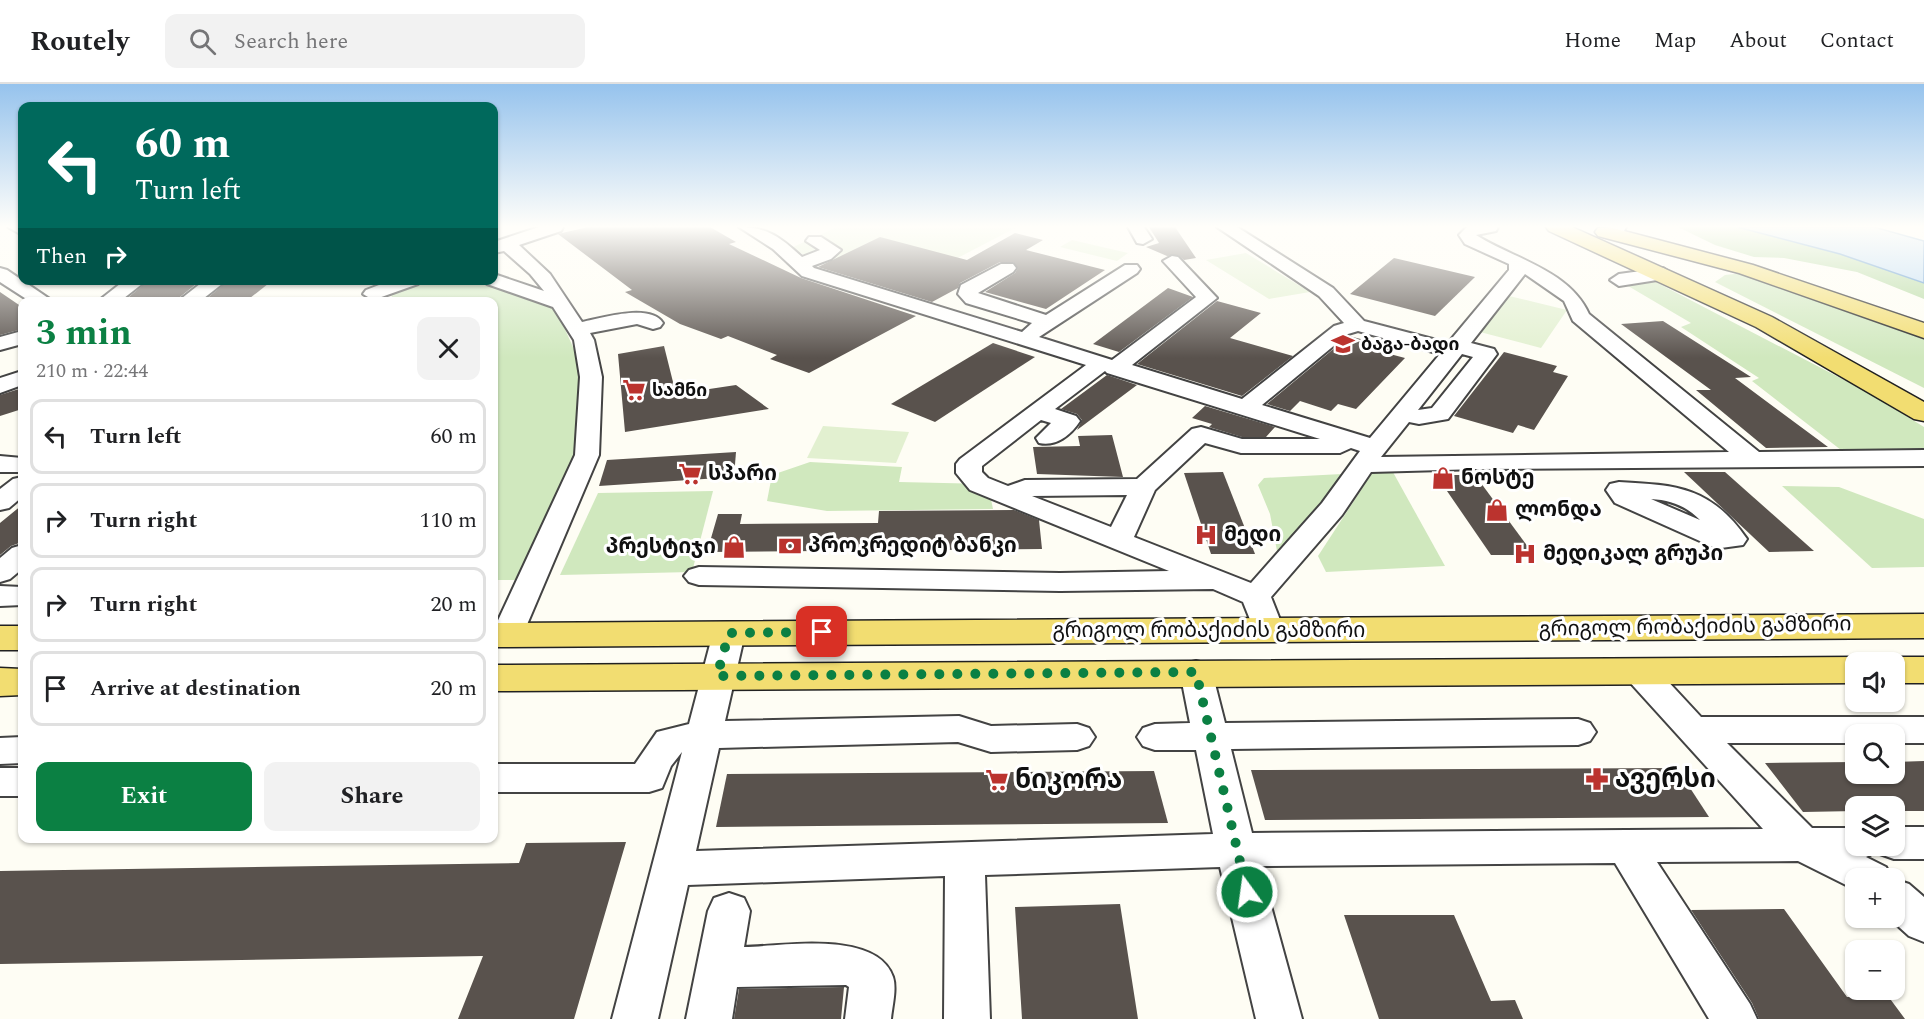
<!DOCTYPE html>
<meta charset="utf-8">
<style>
:root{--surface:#fff;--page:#f2f2f2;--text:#202124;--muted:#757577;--line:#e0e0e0;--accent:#0b8043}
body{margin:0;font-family:Spectral,"Noto Sans Georgian",serif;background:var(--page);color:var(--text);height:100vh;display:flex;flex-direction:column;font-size:22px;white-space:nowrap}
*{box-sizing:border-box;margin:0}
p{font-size:20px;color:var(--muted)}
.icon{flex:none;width:33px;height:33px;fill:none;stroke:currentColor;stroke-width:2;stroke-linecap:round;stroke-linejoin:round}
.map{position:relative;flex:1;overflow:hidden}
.drawer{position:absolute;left:18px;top:213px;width:480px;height:546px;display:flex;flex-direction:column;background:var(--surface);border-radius:12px;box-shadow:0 2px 4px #0004}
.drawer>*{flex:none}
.guide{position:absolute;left:18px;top:18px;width:480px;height:183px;border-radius:12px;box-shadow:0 2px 4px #0004;background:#00695c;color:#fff;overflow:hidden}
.fabs{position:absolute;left:1845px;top:568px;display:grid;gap:12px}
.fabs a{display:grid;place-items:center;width:60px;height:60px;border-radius:12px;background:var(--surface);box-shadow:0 2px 4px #0004;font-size:30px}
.pin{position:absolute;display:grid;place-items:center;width:51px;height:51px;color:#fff;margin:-26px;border-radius:12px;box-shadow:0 3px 9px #0006}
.me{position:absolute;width:66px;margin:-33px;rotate:346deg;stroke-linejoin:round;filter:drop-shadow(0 0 4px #0008)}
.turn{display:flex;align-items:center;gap:21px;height:126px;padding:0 18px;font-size:27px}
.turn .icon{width:78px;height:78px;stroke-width:2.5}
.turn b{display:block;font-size:42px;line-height:51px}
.then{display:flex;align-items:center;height:57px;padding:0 18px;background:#0003;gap:12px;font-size:22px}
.round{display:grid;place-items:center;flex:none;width:63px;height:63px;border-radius:12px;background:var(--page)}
.summary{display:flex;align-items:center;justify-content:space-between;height:102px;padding:0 18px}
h1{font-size:36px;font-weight:700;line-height:45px;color:var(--accent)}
.action{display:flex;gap:12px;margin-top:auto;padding:12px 18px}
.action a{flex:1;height:69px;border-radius:12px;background:var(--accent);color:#fff;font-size:24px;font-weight:700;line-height:69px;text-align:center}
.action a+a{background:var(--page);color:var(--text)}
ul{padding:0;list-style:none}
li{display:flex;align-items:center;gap:18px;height:75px;margin:0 12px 9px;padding:0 6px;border:3px solid var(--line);border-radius:12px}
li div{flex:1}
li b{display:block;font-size:22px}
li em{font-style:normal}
header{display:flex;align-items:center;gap:36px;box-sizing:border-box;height:84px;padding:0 30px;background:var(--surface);border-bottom:2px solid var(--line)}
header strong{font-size:28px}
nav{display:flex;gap:33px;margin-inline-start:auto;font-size:21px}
.search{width:420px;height:54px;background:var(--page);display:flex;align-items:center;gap:15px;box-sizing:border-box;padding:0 21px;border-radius:12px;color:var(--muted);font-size:22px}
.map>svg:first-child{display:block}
.green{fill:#d0e8be}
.forest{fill:#b3d89e}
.pitch{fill:#e2f0d0}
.water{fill:#bbdaf4;stroke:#4588c7;stroke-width:1.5}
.building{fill:#59524d}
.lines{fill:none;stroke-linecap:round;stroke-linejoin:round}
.minor-casing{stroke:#434343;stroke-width:4}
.major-casing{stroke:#212121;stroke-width:3}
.minor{fill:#fff;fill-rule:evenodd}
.major{fill:#f2dd71;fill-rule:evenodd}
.route{stroke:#0b8043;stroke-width:10;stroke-dasharray:0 18}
.labels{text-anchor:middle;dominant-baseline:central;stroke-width:6;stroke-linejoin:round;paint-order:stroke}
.far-poi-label{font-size:18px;font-weight:bold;fill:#101010;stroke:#fff;text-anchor:start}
.poi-label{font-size:21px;font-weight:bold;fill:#101010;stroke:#fff;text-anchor:start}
.street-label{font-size:21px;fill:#101010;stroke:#fff}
.near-poi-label{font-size:26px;font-weight:bold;fill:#101010;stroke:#fff;text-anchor:start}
</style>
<header>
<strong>Routely</strong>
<div class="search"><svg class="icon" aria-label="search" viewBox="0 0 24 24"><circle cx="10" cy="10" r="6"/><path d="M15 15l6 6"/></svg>Search here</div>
<nav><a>Home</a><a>Map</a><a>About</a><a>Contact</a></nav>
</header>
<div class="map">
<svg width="1924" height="935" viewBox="0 0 1924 935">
<rect width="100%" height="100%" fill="#fefdf4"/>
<!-- green -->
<g class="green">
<path d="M1743,189L1924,253V304L1715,198L1725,191Z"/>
<path d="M1650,195L1871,310L1924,343V366H1841L1752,297L1759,294L1681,243L1691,239L1623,199Z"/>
<path d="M381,197H485L555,223L586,292L578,370L518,496H494V218L395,217Z"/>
<path d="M810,378L902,383L899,398L988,400L993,425L827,427L767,417L772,391Z"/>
<path d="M1389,381L1445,482L1326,488L1318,472L1376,383Z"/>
<path d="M1342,390L1292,467H1277L1270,430L1258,401L1264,394Z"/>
<path d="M1782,402L1839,403L1924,435V483L1872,484Z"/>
<path d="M713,407L692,488L560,491L598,409Z"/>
</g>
<!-- forest -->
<path class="forest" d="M1678,143H1737L1840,170L1924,199V215L1857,188L1784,174L1754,173L1715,161Z"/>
<!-- pitch -->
<g class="pitch">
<path d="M837,143H1017L900,204L820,179L791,164Z"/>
<path d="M1072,156L1128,169L1117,177L1060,163Z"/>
<path d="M1246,169L1310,208L1269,215L1206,176Z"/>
<path d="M1509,212L1567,226L1541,264L1480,248Z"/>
<path d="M823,342L909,348L896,379L807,374Z"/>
</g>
<!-- water -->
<path class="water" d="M1737,143H1874L1924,157V199L1840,170Z"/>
<!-- building -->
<g class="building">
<path d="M588,143H710L736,158L729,160L801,194L916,232L809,289L770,275L777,271L728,252L721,255L680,240L625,208L632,206L558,150Z"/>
<path d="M1149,143H1175L1196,174L1184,176L1178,171L1167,172L1146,163L1159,159Z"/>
<path d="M1015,149L1043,156L1026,166L1105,186L1046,225L985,208L1015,189L1018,184L1013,178H1000L960,199L958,204L932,218L818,183L880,153L967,176Z"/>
<path d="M1394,174L1475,193L1435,232L1350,210Z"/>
<path d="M149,196H201L175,217L123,218Z"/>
<path d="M229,196H273L245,218L204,217Z"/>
<path d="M1168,204L1193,213L1119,268L1093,260Z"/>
<path d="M0,208L22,223V245L0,251Z"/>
<path d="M1217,217L1261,229L1230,254L1293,272L1242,312L1137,280Z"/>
<path d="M1663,237L1751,293L1735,294L1828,363L1766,364L1696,306H1711L1621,240Z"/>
<path d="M1349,252L1396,264L1390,270L1405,274L1356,325L1338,320L1331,327L1300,317L1290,327L1267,320Z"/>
<path d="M993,259L1035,273L935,338L891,320Z"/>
<path d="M664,262L676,310L736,301L769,325L625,348L618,270Z"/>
<path d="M1504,268L1557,282L1553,288L1568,292L1534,346L1518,341L1513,349L1454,332Z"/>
<path d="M1107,291L1137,301L1077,346L1082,336L1077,330L1061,325Z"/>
<path d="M22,304V325L0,332V311Z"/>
<path d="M1205,322L1275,343L1266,353H1242L1209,343L1212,340L1192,334Z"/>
<path d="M1112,351L1123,393L1037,390L1033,363L1080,362L1078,352Z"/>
<path d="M736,368L734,393L599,402L607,376Z"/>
<path d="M1223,388L1255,470H1211L1184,389Z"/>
<path d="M1684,388H1725L1814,467L1769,468Z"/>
<path d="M1436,391H1475L1534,471H1491Z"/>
<path d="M22,421V458L11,462L0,471V439Z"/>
<path d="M1014,426L1039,436L1042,465L707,468L718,430H742L740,440L878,439L879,427Z"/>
<path d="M1924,677V727H1894V723H1856V727L1803,728L1765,679L1856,678V690H1894V678Z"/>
<path d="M1677,684L1709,733L1265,736L1251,686Z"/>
<path d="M1154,687L1168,739L716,743L727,690Z"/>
<path d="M626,758L574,935H458L483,872L0,880V787L519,779L526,759Z"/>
<path d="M1120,820L1138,935H1022L1015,823Z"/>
<path d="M1784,825L1847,913L1888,912L1905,935H1759L1752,919L1691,826Z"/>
<path d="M1344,831H1454L1491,917L1515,916L1523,935H1379Z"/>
<path d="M844,903L841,935H734L739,905Z"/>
</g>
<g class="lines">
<!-- minor casing -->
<g class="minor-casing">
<g id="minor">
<path d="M8,143H22V151Z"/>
<path d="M539,143H563L561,147L519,161L550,190L582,238C602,234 650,219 663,239L660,243L653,245L637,240L590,249L594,256L602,293L599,371L523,550L518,557L507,560L496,557L494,545L575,371L580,293L574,256L553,223L487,200L485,196H494V190L544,207L530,190L504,167L494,169V158Z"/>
<path d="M739,143C768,143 781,154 802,173L820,166L806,157L809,153H821L841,166L831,175L812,182L814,184L1022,248L1032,239L966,219L958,210L961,201L1001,180H1013L1016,184L1013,188L978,209L1046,231L1125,181H1137L1140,185L1137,189L1039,253L1112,276L1196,213L1163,177L1172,172L1178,173L1217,214L1132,281L1242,315L1334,242L1344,239L1319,212L1217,143H1237L1333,204L1364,237L1448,259L1509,186V180L1465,160L1459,151L1467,143H1498L1496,147L1476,151C1514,175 1569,186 1589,230L1759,368L1924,366V382L1479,385L1371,388L1342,431L1271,513L1284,546L1279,553L1268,556L1257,553L1243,518L1213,505L1060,507L699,501L689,498L684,492L689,486L699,483L1060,489L1169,487L970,406L956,389V380L960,375L1086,281L802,192L773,165ZM1525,190L1564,217L1573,237L1729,368L1381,373L1409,338L1419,340L1448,335L1497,270L1494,265L1471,259ZM1358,247L1440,270L1370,354L1262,321L1348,250ZM1462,270L1473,273L1432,324L1418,326ZM1105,287L1107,289L1320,355H1242L1201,343L1192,345L1137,395L1025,396L1008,402L988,394L982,388V382L1041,336L1051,339L1036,354L1039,359C1056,363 1071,351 1080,337L1076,332L1055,325ZM1205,359L1241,369H1340L1351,364L1360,367L1322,419L1251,499L1134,453L1155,406ZM1127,411L1111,443L1032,412Z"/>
<path d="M1128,143H1144L1152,155L1143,160L1137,159Z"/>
<path d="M1610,143H1626L1623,149H1611Z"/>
<path d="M0,184L7,186L54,218H31L0,198Z"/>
<path d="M1663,184L1672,190L1670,194L1619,202L1610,196L1619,190Z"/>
<path d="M125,196H147L119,218H97Z"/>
<path d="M205,196H227L199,218H177Z"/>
<path d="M392,196H420L418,200L373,216L363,210L366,206Z"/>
<path d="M22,247V260L0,266V253Z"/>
<path d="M22,287V301L0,309V294Z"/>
<path d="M0,372L22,374V388H0Z"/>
<path d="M22,393V413L9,424L0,426V405L13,395Z"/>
<path d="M1619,398C1677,401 1711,403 1747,455L1743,461L1721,464L1711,462L1615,419L1606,406L1610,400ZM1651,415C1671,416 1686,422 1700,436Z"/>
<path d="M22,461V485L10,495L0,498V474L12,464Z"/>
<path d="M0,502L22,503V521L0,522Z"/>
<path d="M729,539L740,542L745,549L725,637L959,632L991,642L1077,640L1089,644L1095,653L1089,662L1077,666L991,668L958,658L719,664L696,767L1213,750L1196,666H1155L1143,662L1137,653L1143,644L1155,640L1190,639L1180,588L1184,580L1196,577L1208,580L1212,588L1225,639L1578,635L1590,639L1596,648L1590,657L1578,661L1231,665L1252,749L1763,745L1626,594L1622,586L1626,578L1638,575L1650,578L1701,633H1924V659H1894V651H1856V659H1727L1812,744H1856V762H1875L1870,771L1866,773L1886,783L1892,795H1856V806L1798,777L1657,778L1750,920L1757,935H1709L1615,779L1260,782L1302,935H1256L1220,783L985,791L990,935H944L945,792L688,801L658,935H612L682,668L671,682L662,704L649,708H494V680H635L657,648L689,640L713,549L718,542Z"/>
<path d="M22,653V679L0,680V654Z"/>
<rect x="0" y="684" width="22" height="28"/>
<path d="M1894,743H1924V775H1894L1880,770L1876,762H1894Z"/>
<path d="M1894,795L1909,800L1924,813V858L1909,852L1889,834H1894Z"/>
<path d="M729,809L744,814L750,827L744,863C784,862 877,846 893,893C897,905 892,923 891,935H845L849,903L846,901L737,903L732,935H686L708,827L714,814Z"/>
</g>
</g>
<!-- major casing -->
<g class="major-casing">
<g id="major">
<path d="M1546,143H1572L1772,233L1924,318V337L1914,335L1756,243L1549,147Z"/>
<path d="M1609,143L1753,181L1924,239V254L1739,189L1598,152L1595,148L1598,144Z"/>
<path d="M1924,530V554L494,563V539Z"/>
<rect x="0" y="542" width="22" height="24"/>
<path d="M1856,573L1871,579H1856V599L494,607V581Z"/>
<path d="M1894,573H1924V599H1894V579H1879Z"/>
<path d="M0,584L22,585V611L0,612Z"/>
</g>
</g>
<!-- minor -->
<use href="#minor" class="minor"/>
<!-- major -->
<use href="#major" class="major"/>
</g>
<!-- sky -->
<linearGradient id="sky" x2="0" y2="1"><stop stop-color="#96c3ed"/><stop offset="0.52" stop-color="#fffefa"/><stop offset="1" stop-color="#fffefa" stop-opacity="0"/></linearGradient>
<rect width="1924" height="274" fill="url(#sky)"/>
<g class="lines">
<!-- route -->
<path class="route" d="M822,548L729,549L717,592L1196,588L1247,808"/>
</g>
<!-- icons -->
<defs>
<g id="school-bare" transform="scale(1.8)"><path d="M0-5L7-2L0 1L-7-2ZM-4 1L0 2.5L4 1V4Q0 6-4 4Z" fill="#bb332e" stroke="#fff" stroke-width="2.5" paint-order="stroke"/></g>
<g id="supermarket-bare" transform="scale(1.8)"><path d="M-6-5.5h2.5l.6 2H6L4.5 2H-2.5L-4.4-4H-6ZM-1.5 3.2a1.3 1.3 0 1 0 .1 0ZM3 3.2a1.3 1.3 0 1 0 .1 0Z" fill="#bb332e" stroke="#fff" stroke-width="2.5" paint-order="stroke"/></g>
<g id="shop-bare" transform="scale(1.8)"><path d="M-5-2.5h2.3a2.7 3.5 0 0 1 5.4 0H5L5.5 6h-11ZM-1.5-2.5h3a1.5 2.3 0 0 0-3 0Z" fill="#bb332e" stroke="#fff" stroke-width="2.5" paint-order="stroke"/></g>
<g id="hospital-bare" transform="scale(1.8)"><path d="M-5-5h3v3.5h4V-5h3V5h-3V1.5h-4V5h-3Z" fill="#bb332e" stroke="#fff" stroke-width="2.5" paint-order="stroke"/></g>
<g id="bank-bare" transform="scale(1.8)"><path d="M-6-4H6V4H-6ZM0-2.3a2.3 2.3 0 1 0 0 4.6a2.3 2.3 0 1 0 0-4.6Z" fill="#bb332e" stroke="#fff" stroke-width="2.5" paint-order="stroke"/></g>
<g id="pharmacy-bare" transform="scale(1.8)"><path d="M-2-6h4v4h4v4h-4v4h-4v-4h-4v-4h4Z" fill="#bb332e" stroke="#fff" stroke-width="2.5" paint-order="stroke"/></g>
</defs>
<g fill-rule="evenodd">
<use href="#school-bare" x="1343" y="260"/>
<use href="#supermarket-bare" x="634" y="306"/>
<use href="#supermarket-bare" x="690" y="390"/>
<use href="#shop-bare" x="1443" y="394"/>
<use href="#shop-bare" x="1497" y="426"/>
<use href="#hospital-bare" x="1206" y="451"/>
<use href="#bank-bare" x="790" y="462"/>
<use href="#shop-bare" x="734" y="463"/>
<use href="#hospital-bare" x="1525" y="470"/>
<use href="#pharmacy-bare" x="1597" y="695"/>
<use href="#supermarket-bare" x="997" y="696"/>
</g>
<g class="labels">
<!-- far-poi labels -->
<g class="far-poi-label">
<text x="1361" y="260">ბაგა-ბადი</text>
<text x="652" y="306">სამნი</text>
</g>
<!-- poi labels -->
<g class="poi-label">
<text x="708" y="390">სპარი</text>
<text x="1461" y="394">ნოსტე</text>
<text x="1515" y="426">ლონდა</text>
<text x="1224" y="451">მედი</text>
<text x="808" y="462">პროკრედიტ ბანკი</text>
<text x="716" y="463" text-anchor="end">პრესტიჯი</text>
<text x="1543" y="470">მედიკალ გრუპი</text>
</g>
<!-- street labels -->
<g class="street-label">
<text transform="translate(1695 543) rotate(-1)">გრიგოლ რობაქიძის გამზირი</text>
<text x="1209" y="547">გრიგოლ რობაქიძის გამზირი</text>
</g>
<!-- near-poi labels -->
<g class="near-poi-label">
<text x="1615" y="695">ავერსი</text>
<text x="1015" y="696">ნიკორა</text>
</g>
</g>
</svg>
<div class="fabs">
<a><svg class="icon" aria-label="sound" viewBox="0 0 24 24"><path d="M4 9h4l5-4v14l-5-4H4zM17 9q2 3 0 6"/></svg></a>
<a><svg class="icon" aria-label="search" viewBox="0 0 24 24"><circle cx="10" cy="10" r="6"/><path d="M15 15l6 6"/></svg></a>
<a><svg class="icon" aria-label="layers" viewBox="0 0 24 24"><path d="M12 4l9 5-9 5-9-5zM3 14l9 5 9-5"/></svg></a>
<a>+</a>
<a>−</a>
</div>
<div class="pin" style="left:822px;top:548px;background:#d93025"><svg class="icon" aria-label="arrive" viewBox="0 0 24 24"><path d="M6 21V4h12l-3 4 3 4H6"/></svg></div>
<svg class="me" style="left:1247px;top:808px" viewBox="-20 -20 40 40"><circle r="17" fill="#0b8043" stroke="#fff" stroke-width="3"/><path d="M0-11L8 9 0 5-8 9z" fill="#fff"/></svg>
<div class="guide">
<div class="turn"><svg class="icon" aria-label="left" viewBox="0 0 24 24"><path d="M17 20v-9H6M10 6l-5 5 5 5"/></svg><div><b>60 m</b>Turn left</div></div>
<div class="then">Then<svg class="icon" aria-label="right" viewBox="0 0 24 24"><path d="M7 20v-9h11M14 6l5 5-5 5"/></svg></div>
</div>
<section class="drawer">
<div class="summary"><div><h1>3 min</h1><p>210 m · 22:44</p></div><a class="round"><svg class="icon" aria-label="close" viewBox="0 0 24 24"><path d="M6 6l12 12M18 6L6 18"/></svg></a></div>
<ul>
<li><svg class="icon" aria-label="left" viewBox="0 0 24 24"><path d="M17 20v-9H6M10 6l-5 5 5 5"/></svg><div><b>Turn left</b></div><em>60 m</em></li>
<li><svg class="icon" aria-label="right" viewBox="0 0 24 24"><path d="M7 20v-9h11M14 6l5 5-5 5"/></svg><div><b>Turn right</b></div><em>110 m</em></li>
<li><svg class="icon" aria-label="right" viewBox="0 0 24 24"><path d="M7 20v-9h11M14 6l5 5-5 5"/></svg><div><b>Turn right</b></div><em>20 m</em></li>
<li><svg class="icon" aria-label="arrive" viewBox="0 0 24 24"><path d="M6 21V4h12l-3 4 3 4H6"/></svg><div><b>Arrive at destination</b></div><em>20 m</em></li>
</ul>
<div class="action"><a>Exit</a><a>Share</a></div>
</section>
</div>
